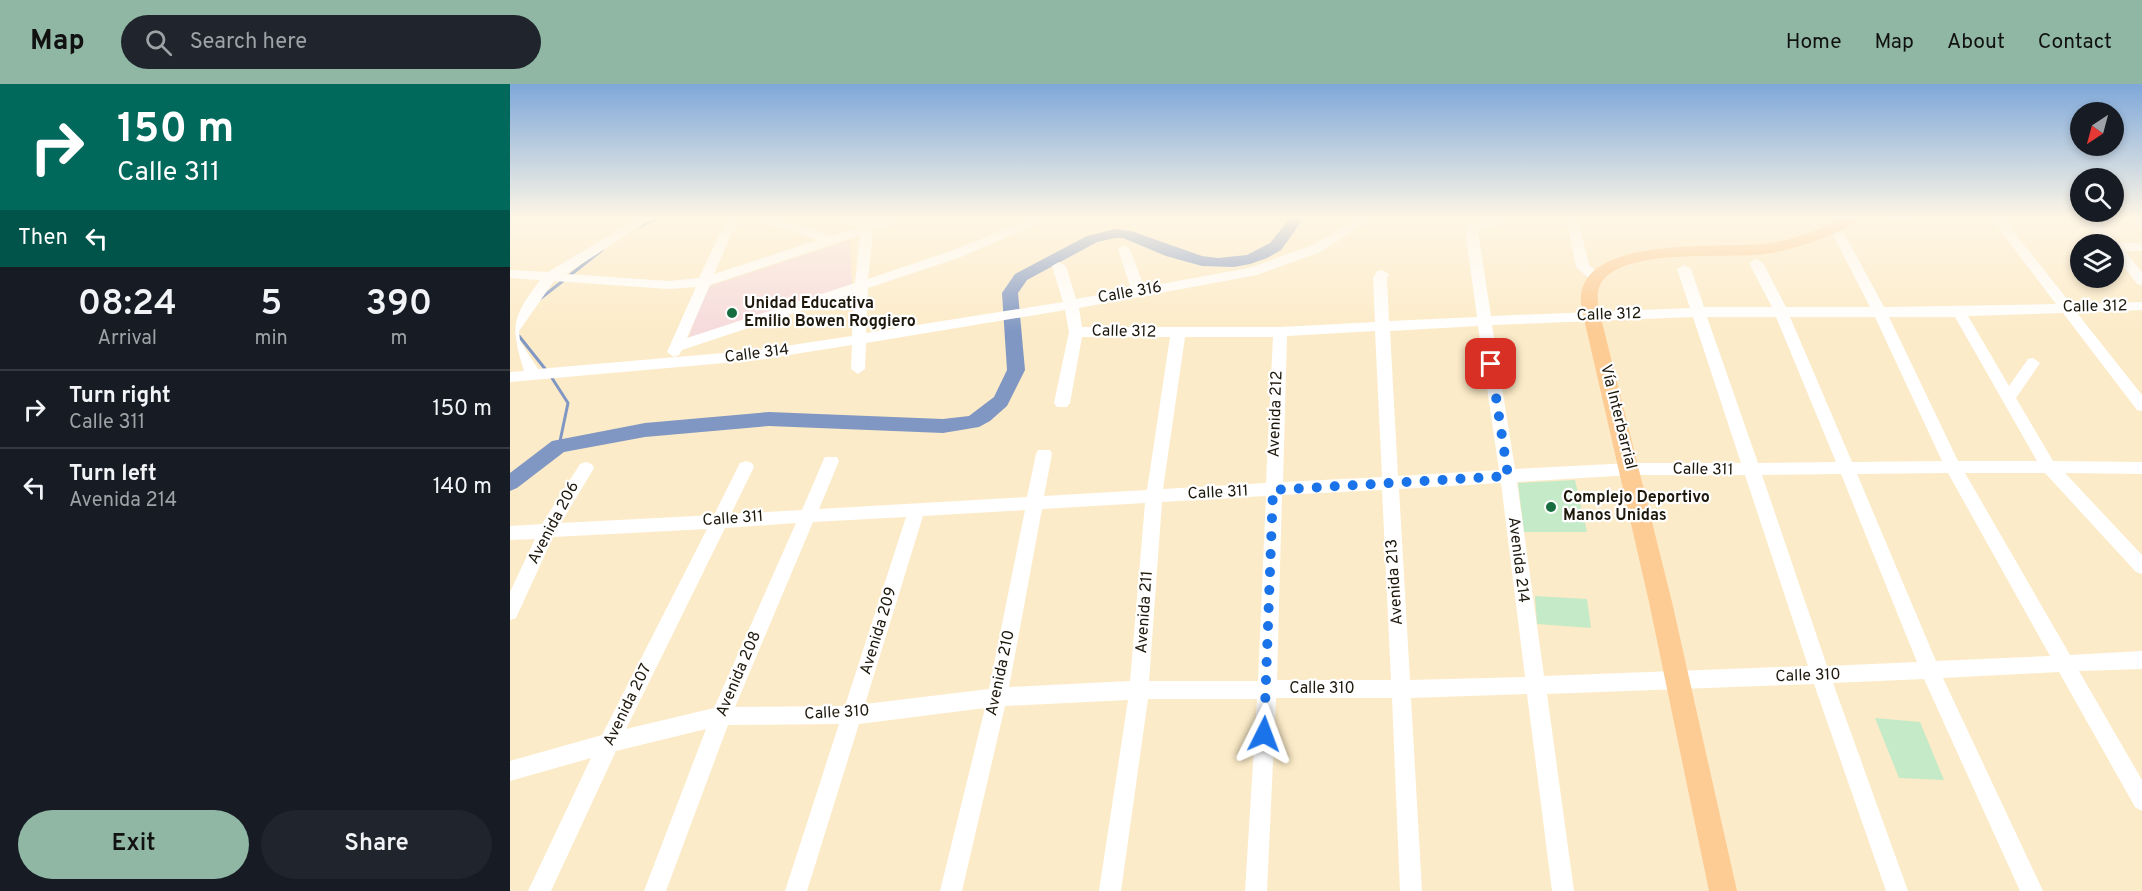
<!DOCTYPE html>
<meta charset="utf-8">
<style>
:root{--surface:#171b24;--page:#20242c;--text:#f1f3f6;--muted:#9ea1a6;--line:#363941;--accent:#8fb7a4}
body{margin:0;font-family:Overpass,sans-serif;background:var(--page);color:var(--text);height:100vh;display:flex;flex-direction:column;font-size:22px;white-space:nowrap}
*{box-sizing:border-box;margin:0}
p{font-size:20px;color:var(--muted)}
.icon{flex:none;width:33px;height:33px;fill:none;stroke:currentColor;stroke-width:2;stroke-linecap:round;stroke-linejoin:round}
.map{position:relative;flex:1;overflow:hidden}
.side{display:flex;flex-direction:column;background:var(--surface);width:510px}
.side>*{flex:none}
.banner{background:#00695c;color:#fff;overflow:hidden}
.needle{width:39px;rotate:216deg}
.buttons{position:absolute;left:1560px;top:18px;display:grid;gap:12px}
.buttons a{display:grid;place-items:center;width:54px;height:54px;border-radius:50%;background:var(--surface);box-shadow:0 3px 9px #0003;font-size:30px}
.pin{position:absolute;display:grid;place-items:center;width:51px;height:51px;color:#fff;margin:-26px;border-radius:12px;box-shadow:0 3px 9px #0006}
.me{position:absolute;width:66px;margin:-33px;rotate:3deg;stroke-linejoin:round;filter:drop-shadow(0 0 4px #0008)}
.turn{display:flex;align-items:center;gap:21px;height:126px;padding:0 18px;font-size:27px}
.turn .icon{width:78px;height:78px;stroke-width:2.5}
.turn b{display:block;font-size:42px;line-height:51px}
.then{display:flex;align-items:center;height:57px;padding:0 18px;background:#0003;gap:12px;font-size:22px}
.eta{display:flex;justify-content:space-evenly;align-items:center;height:102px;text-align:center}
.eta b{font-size:36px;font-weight:600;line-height:42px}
.cta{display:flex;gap:12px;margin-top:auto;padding:12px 18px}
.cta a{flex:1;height:69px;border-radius:36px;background:var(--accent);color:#111;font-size:24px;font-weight:600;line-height:69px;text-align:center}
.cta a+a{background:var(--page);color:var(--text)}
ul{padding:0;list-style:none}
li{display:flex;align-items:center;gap:18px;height:78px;padding:0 18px;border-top:2px solid var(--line)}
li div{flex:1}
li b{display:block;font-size:22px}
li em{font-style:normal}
header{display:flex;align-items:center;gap:36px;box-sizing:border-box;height:84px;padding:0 30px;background:var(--accent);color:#111}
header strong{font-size:28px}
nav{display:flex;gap:33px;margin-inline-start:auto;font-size:21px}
.search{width:420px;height:54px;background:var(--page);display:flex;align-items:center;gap:15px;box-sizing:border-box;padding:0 21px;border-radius:33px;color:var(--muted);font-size:22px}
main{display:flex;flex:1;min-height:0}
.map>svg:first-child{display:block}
.education{fill:#f6dbdc}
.green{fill:#c5eac8}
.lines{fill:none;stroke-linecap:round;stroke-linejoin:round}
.stream{stroke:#8097c3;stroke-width:3}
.river{fill:#8097c3;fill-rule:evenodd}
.minor{fill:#fff;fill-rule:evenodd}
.major{fill:#fdcb94;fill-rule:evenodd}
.route{stroke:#1a73e8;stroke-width:10;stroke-dasharray:0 18}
.poi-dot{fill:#176d3f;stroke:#fff;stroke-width:2}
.labels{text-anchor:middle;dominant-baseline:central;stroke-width:4.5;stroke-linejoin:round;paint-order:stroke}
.street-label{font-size:16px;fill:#1f190d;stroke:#fff}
.poi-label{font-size:16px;font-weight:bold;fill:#1f190d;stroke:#fff;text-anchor:start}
</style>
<header>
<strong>Map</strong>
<div class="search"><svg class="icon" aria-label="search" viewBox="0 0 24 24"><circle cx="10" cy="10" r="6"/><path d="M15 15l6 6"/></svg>Search here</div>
<nav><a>Home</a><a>Map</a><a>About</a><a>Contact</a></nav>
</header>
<main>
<section class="side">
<div class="banner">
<div class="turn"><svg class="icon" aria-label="right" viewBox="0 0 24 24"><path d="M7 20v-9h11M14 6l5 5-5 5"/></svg><div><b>150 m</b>Calle 311</div></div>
<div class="then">Then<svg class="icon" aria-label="left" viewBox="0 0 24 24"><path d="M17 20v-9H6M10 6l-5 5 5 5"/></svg></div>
</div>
<div class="eta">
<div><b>08:24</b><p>Arrival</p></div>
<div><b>5</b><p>min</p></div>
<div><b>390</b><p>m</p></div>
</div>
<ul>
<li><svg class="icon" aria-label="right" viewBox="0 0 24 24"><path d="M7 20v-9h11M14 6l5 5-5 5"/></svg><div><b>Turn right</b><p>Calle 311</p></div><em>150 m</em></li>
<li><svg class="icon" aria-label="left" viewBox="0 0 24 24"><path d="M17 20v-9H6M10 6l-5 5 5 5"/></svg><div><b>Turn left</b><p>Avenida 214</p></div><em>140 m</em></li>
</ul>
<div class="cta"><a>Exit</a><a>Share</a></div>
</section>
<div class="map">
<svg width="1632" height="807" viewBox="0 0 1632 807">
<rect width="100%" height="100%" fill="#fcebc8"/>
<!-- education -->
<path class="education" d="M340,156L342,201L178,255L197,203Z"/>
<!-- green -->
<g class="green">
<path d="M1065,396L1077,448H1014L1008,399Z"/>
<path d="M1025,512L1077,515L1081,544L1027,540Z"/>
<path d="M1365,634L1410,638L1434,696L1389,694Z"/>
</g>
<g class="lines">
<!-- stream -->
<g class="stream">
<path d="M1379,134H1405"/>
<path d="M128,143L148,134"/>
<path d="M59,192L92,166"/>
<path d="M31,214L54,196"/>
<path d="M9,252L36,286"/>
<path d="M40,291L58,319L49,362"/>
</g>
<!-- river -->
<path class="river" d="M780,134H794L771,166L757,174L740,180L724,183L692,182L656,172L613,154H605L587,158L517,196L508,209L515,286L497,322L480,337L469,343L433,349L259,342L135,353L54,368L7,404L0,407V389L42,357L135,339L259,328L433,335L459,332L484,313L497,286L492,209L505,190L577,152L605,145L621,147L692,172L708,174L737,171L760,159Z"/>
<!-- minor -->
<g class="minor">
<path d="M128,134H143L56,190L159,197L189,194L209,151L220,134H232L221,151L204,190L308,156L249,137L247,134H265L321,152L348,143L322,137L320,134H341L352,137V134H364V138L377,134H395L393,137L363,147L358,195L441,167L524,134H541L451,173L358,204L356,249L553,218L542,182L549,178L556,182L566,215L621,205L608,165L614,161L620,165L634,203L739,184L800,162L850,134H865L810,168L747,191L569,224L572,243H770L865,238L863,194L867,187L872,186L879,190L877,194L879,237L967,233L955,145L957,142L983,134H1001L999,137L968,147L981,232L1180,224L1167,185L1174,181L1181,185L1194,223H1262L1239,179L1246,175L1253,179L1276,223H1360L1320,145L1326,141L1332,145L1374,223L1546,220L1481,134H1493L1561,220L1632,218V226L1567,229L1632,311V327L1627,326L1553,229L1458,232L1499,302L1518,275L1523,274L1530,279L1506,314L1543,377L1632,378V390L1555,389L1632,471V490L1626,488L1535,389H1455L1560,571L1632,567V585L1569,587L1632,696V727L1625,723L1549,588L1433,594L1533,807H1510L1414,595L1323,599L1398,807H1376L1304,600L1037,610L1064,807H1042L1017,610L901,614L912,807H890L882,614H766L757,807H735L747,615H638L611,807H589L618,616L495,622L452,807H430L475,624L349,640L297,807H275L329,640L218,641L156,807H134L196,645L106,667L41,807H18L81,674L0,697V677L92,651L197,445L43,453L6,534L0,536V508L25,455L0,456V442L32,440L70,380L76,378L82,380L84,384L51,439L204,431L230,379L236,377L242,379L244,383L221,430L292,426L313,377L315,373H327L329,377L309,425L517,413L526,370L528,366H540L542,370L534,412L637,406L660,253H572L560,319L557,323H547L544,319L559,248L555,226L356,259L355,285L348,290L341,285L342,261L248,276L0,298V288L14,287C0,241 2,234 30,196L0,194V186L38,188ZM350,151L345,199L177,254L200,201ZM44,197L159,205L186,203L157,268L164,273L169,271L172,266L344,209L342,252L248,266L28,285L10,257L9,247ZM1183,233L1231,379H1121L1005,385L982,241ZM1197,233H1266L1326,378L1248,379ZM1280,233H1365L1432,377L1342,378ZM1379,233H1445L1527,377H1448ZM968,242L989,386L888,392L880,247ZM865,247L872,393L773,398L777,252ZM675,253H763L756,399L653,405ZM1438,389L1540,572L1426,577L1347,390ZM1331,390L1407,578L1317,582L1252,391ZM1121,391H1235L1298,582L1034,592L1007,398ZM991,399L1015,593L900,596L889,405ZM872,406L881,596H767L772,411ZM756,412L748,597H639L652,418ZM635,419L620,597L499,603L532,425ZM515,426L479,605L355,620L413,432ZM396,433L335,622L225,623L303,438ZM286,439L204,624L116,645L215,444Z"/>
<path d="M1056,134H1068L1079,181L1094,194L1092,197H1082L1066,183Z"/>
<path d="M1571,134H1584L1608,159H1632V167H1615L1632,188V201L1627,200L1604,170V160H1595Z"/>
<path d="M1622,134H1632V143L1628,142Z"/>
</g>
<!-- major -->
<path class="major" d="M1332,134H1352L1350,137C1320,153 1288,165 1255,170C1216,175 1121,164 1094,195C1086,204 1087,215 1089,226L1162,518L1227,807H1199L1139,518L1072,226C1056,149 1210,165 1253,160C1281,157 1308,147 1332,134Z"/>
</g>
<!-- sky -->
<linearGradient id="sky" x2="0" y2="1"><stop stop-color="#7ea8d9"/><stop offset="0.54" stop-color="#fef6e6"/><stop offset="1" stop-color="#fef6e6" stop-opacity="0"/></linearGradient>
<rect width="1632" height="247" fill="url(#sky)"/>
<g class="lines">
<!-- route -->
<path class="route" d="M754,650L763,406L998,392L981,280"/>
</g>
<!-- markers -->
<g class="poi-dot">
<circle cx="222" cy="229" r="6"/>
<circle cx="1041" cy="423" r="6"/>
</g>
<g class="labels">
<!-- street labels -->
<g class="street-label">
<text transform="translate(620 209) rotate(-10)">Calle 316</text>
<text transform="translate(1585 223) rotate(-1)">Calle 312</text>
<text transform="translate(1099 231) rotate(-2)">Calle 312</text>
<text transform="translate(614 248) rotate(1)">Calle 312</text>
<text transform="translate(247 270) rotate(-7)">Calle 314</text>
<text transform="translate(766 330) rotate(-88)">Avenida 212</text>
<text transform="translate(1108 333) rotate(76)">Vía Interbarrial</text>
<text transform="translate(1193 386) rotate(1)">Calle 311</text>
<text transform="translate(708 409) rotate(-3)">Calle 311</text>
<text transform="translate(223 435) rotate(-4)">Calle 311</text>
<text transform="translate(44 439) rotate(-62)">Avenida 206</text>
<text transform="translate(1008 476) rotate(83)">Avenida 214</text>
<text transform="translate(885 498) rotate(-94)">Avenida 213</text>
<text transform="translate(635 528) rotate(-86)">Avenida 211</text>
<text transform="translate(369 547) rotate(-73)">Avenida 209</text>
<text transform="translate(491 589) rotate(-78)">Avenida 210</text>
<text transform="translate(229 590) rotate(-67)">Avenida 208</text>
<text transform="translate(1298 592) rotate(-2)">Calle 310</text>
<text x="812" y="605">Calle 310</text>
<text transform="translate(118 621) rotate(-64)">Avenida 207</text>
<text transform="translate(327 629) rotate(-3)">Calle 310</text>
</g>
<!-- poi labels -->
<g class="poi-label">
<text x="234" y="220">Unidad Educativa<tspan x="234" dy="18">Emilio Bowen Roggiero</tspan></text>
<text x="1053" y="414">Complejo Deportivo<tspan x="1053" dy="18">Manos Unidas</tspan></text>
</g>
</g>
</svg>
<div class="buttons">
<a><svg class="needle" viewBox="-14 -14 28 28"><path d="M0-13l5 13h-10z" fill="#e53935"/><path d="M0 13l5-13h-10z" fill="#9ea1a6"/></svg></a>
<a><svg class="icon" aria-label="search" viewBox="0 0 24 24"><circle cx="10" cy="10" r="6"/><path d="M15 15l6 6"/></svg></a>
<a><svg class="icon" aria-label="layers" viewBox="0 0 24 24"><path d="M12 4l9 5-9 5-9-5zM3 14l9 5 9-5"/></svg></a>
</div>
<div class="pin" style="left:981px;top:280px;background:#d93025"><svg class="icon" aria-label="arrive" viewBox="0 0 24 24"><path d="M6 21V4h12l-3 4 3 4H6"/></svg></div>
<svg class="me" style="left:754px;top:650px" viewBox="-20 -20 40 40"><path d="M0-17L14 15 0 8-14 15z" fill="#1a73e8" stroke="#fff" stroke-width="4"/></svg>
</div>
</main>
